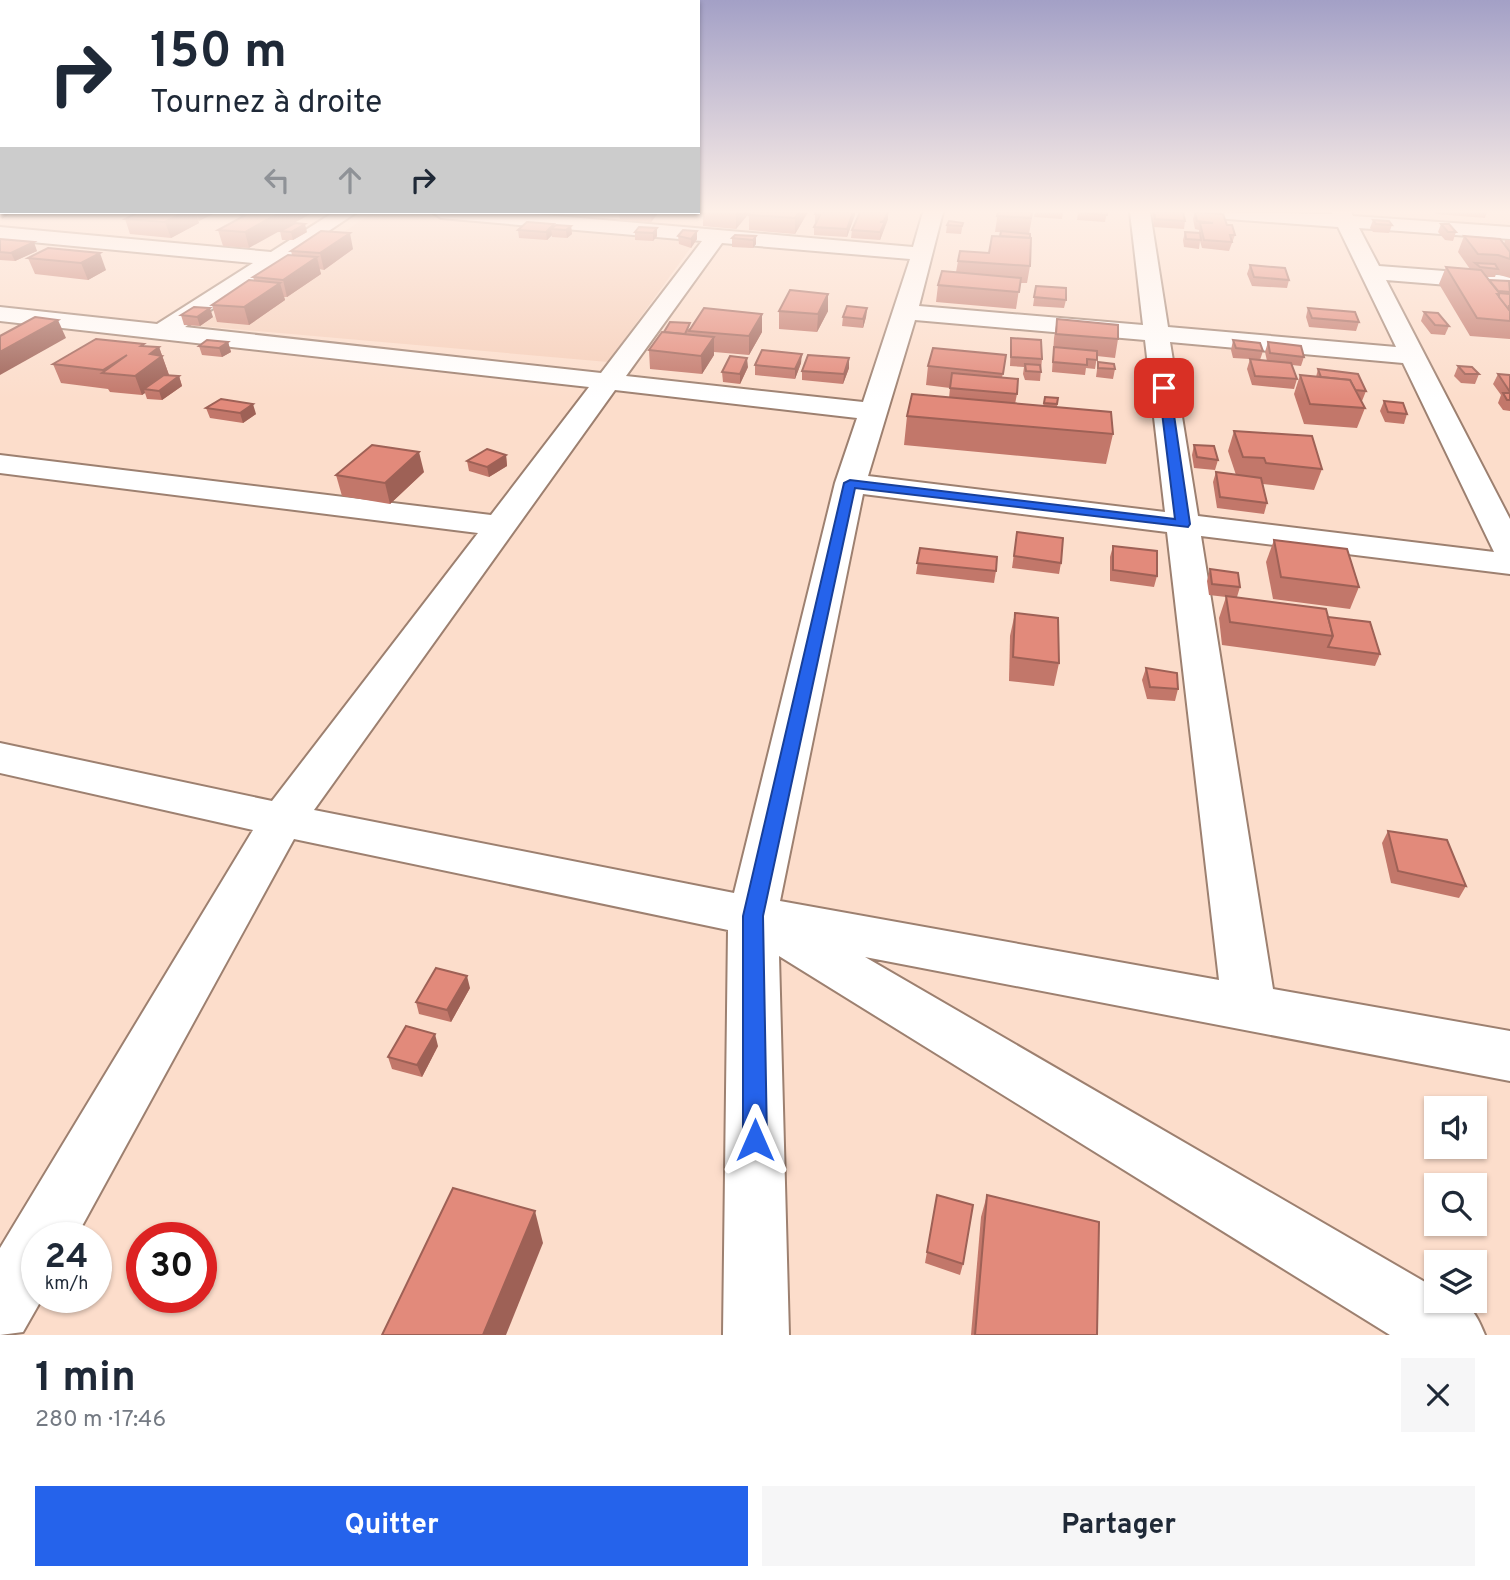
<!DOCTYPE html>
<html lang="fr">
<meta charset="utf-8">
<style>
:root{--surface:#fff;--page:#f6f6f7;--text:#1f2937;--muted:#747a83;--accent:#2563eb}
body{margin:0;font-family:Overpass,sans-serif;background:var(--page);color:var(--text);height:100vh;display:flex;flex-direction:column;font-size:26px;white-space:nowrap}
*{box-sizing:border-box;margin:0}
p{font-size:23px;color:var(--muted)}
.icon{flex:none;width:38px;height:38px;fill:none;stroke:currentColor;stroke-width:2;stroke-linecap:round;stroke-linejoin:round}
.map{position:relative;height:1335px;overflow:hidden}
.panel{display:flex;flex-direction:column;background:var(--surface);flex:1}
.panel>*{flex:none}
.banner{position:absolute;left:0px;top:0px;width:700px;height:214px;box-shadow:0 2px 5px #0004;background:#fff;color:var(--text);overflow:hidden}
.buttons{position:absolute;left:1424px;top:1096px;display:grid;gap:14px}
.buttons a{display:grid;place-items:center;width:63px;height:63px;border-radius:0px;background:var(--surface);box-shadow:0 2px 5px #0004;font-size:35px}
.speed{position:absolute;left:21px;top:1222px;display:flex;gap:14px;font-size:35px;font-weight:700;text-align:center}
.speed>*{display:grid;place-content:center;width:91px;height:91px;border-radius:50%;background:var(--surface);box-shadow:0 2px 5px #0004;line-height:1}
.speed small{font-size:18px;font-weight:400}
.speed .limit{border:10px solid #d22;background:#fff;color:#111}
.pin{position:absolute;display:grid;place-items:center;width:60px;height:60px;color:#fff;margin:-30px;border-radius:14px;box-shadow:0 4px 10px #0006}
.me{position:absolute;width:77px;margin:-38px;rotate:0deg;stroke-linejoin:round;filter:drop-shadow(0 0 5px #0008)}
.turn{display:flex;align-items:center;gap:24px;height:147px;padding:0 35px;font-size:32px}
.turn .icon{width:91px;height:91px;stroke-width:2.5}
.turn b{display:block;font-size:49px;line-height:60px}
.lanes{display:flex;align-items:center;height:66px;padding:0 35px;background:#0003;justify-content:center;gap:35px;direction:ltr}
.lanes .off{opacity:.35}
.round{display:grid;place-items:center;flex:none;width:74px;height:74px;border-radius:0px;background:var(--page)}
.head{display:flex;align-items:center;justify-content:space-between;height:119px;padding:0 35px}
h1{font-size:42px;font-weight:700;line-height:52px}
.cta{display:flex;gap:14px;margin-top:auto;padding:14px 35px}
.cta a{flex:1;height:80px;border-radius:0px;background:var(--accent);color:#fff;font-size:28px;font-weight:700;line-height:80px;text-align:center}
.cta a+a{background:var(--page);color:var(--text)}
.map>svg:first-child{display:block}
.built{fill:#f6cfba}
.lines{fill:none;stroke-linecap:round;stroke-linejoin:round}
.minor-casing{stroke:#9d8070;stroke-width:4}
.minor{fill:#fff;fill-rule:evenodd}
.wall{fill:#c2776a}
.shaded-wall{fill:#9e6156}
.building{fill:#e28a7b;stroke:#9e6156;stroke-width:2}
.route{fill:#2563eb;stroke:#184099;stroke-width:2}
</style>
<div class="map">
<svg width="1510" height="1335" viewBox="0 0 1510 1335">
<rect width="100%" height="100%" fill="#fcddcb"/>
<!-- built -->
<path class="built" d="M371,214L697,239L608,362L200,326Z"/>
<g class="lines">
<!-- minor casing -->
<g class="minor-casing">
<path id="minor" d="M334,212H357L185,327L601,373L702,241L441,218L432,212H511L913,247L923,212H943L919,306L1143,325L1130,212H1150L1168,327L1396,347L1338,227L1214,218L1205,212L1333,214L1331,212H1351L1353,216L1510,227V239L1359,228L1379,266L1510,276V290L1386,280L1510,519V574L1201,536L1273,989L1510,1031V1081L865,957L1437,1289V1300C1468,1300 1474,1308 1485,1335H1390L779,956L789,1335H723L728,930L294,839L76,1237H37V1297H43L23,1332L0,1335V1248L253,830L0,773V743L272,801L478,533L0,473V455L491,515L589,387L0,321V307L157,324L253,263L0,239V227L271,252ZM722,243L910,259L863,402L626,376ZM915,320L1145,340L1165,512L868,476ZM1170,342L1403,363L1494,552L1198,516ZM615,390L857,418L835,483L734,893L314,810ZM863,494L1167,532L1219,980L780,901Z"/>
</g>
<!-- minor -->
<use href="#minor" class="minor"/>
</g>
<!-- wall -->
<g class="wall">
<path d="M138,212H215V213L198,221L199,223L171,238L130,234L125,219Z"/>
<path d="M247,212L249,248L223,246L218,230L242,217L241,215Z"/>
<path d="M619,212H659L651,222L620,220Z"/>
<path d="M683,212H750L736,229L703,226V214Z"/>
<path d="M808,212L795,234L749,230V215Z"/>
<path d="M816,212H888V219L880,240L851,238L852,230L859,213H855L847,237L814,235V227L816,222H815V214Z"/>
<path d="M998,212H1033L1029,234L1030,266L1027,283H1020L1016,309L936,302L938,285L956,272L958,261L989,253L1000,236L1001,232H995Z"/>
<path d="M1035,212H1063L1062,219L1034,217Z"/>
<path d="M1078,212H1107L1105,222L1077,220Z"/>
<path d="M1152,212H1183L1185,221L1184,229L1154,227Z"/>
<path d="M1195,212L1227,225L1235,235L1229,251L1202,248L1200,241L1199,249L1184,247L1183,240L1185,232L1199,233V230L1195,229L1193,219Z"/>
<path d="M1435,212H1487L1485,218L1436,214Z"/>
<path d="M1373,220L1392,225L1389,233L1373,232L1370,228Z"/>
<path d="M963,223L961,234L946,233L947,225Z"/>
<path d="M554,224V226H571L572,234L567,238L552,237V235L547,240L519,238L518,230Z"/>
<path d="M1441,224L1456,232L1453,241L1445,240L1438,232Z"/>
<path d="M657,228V236L653,241L635,240V232Z"/>
<path d="M280,231L307,232L293,240H282Z"/>
<path d="M697,231V239L691,248L679,244L678,236Z"/>
<path d="M756,236V244L753,248L732,247V238Z"/>
<path d="M1464,236L1504,244L1505,240H1510V278L1496,274L1495,277H1487L1489,280L1510,282V339L1470,336L1439,284L1446,267L1470,269L1458,252Z"/>
<path d="M0,239L37,251L15,261L0,260Z"/>
<path d="M48,248L106,270L88,280L35,274L28,258Z"/>
<path d="M353,249L324,270L319,269L321,274L287,297H284L285,300L249,325L217,322L212,305L254,280L253,277L292,255L291,251Z"/>
<path d="M1250,265L1289,280L1287,288L1252,286L1247,274Z"/>
<path d="M1036,286L1066,300L1064,308L1033,306Z"/>
<path d="M828,294V311L817,332L779,329V311Z"/>
<path d="M867,308L866,317L863,328L842,326L843,317Z"/>
<path d="M1308,308L1359,322L1356,331L1309,327L1306,317Z"/>
<path d="M1424,312L1449,326L1445,335L1431,334L1421,321Z"/>
<path d="M181,315L213,317L200,326L184,325Z"/>
<path d="M1057,319L1118,339L1115,358L1097,356L1095,369L1086,368L1085,375L1052,372L1054,338Z"/>
<path d="M690,328L762,332L749,355L714,352V355L702,374L650,369L649,350Z"/>
<path d="M1011,338L1042,359L1040,381L1025,380L1023,374L1024,367L1010,366Z"/>
<path d="M1233,340L1263,351L1260,360L1267,361L1265,352L1268,342L1304,357L1301,366L1292,365L1297,379L1294,389L1252,385L1247,369L1250,359L1233,358L1231,350Z"/>
<path d="M228,342L231,352L222,357L202,355L199,346Z"/>
<path d="M144,346L159,347L169,375L179,376L182,386L162,400L147,399L145,393L142,395L110,392L108,389L61,383L53,364Z"/>
<path d="M1006,355L1002,378L1017,394L1015,404L1043,406L1045,397L1058,398L1057,407L1113,434L1106,464L904,445L907,416L949,398L950,388L926,385L928,366Z"/>
<path d="M1098,362L1115,369L1113,379L1096,377Z"/>
<path d="M801,363L795,379L755,375V365Z"/>
<path d="M1458,366L1479,374L1475,384L1461,383L1454,376Z"/>
<path d="M748,367L740,384L723,382L722,372Z"/>
<path d="M849,368L843,384L802,380V371Z"/>
<path d="M1318,369L1366,391L1362,401H1361L1365,408L1357,428L1304,424L1294,394L1300,375L1316,377Z"/>
<path d="M1498,374L1510,375V411L1503,410L1498,403L1501,395L1493,384Z"/>
<path d="M1384,401L1407,414L1404,424L1385,422L1380,411Z"/>
<path d="M206,408L256,414L243,423L210,418Z"/>
<path d="M1234,431L1322,469L1314,490L1263,484L1267,503L1264,514L1217,508L1213,482L1216,472L1236,475L1228,451Z"/>
<path d="M1194,445L1218,460L1215,470L1194,468L1192,455Z"/>
<path d="M506,455L507,466L489,477L469,471L467,461Z"/>
<path d="M424,472L390,504L342,496L336,475Z"/>
<path d="M1017,532L1061,563L1059,574L1012,568Z"/>
<path d="M1274,540L1359,587L1350,609L1273,599L1266,562Z"/>
<path d="M1113,546L1157,576L1154,587L1110,581V557Z"/>
<path d="M920,548L996,571L994,583L916,574Z"/>
<path d="M1210,569L1240,587L1237,597L1328,617L1380,654L1375,666L1222,645L1219,618L1226,597L1209,595L1207,581Z"/>
<path d="M1015,613L1059,663L1054,686L1009,681L1010,636Z"/>
<path d="M1146,668L1178,689L1175,701L1147,699L1142,680Z"/>
<path d="M1388,831L1466,886L1459,898L1391,883L1382,843Z"/>
<path d="M470,988L451,1022L419,1014L416,1002Z"/>
<path d="M438,1046L422,1077L392,1069L388,1057Z"/>
<path d="M937,1195L963,1264L960,1275L925,1263Z"/>
<path d="M987,1195L1097,1335H971L981,1217Z"/>
</g>
<!-- shaded-wall -->
<g class="shaded-wall">
<path d="M0,212H13L2,219Z"/>
<path d="M185,212H195L199,223L171,238L165,222Z"/>
<path d="M197,212H215V213L199,221Z"/>
<path d="M281,212H314L249,248L245,232Z"/>
<path d="M651,212H659L651,222Z"/>
<path d="M737,212H750L736,229V214Z"/>
<path d="M799,212H808L795,234V218Z"/>
<path d="M853,212H855V215L847,237V229Z"/>
<path d="M888,212V219L880,240V222Z"/>
<path d="M305,224L307,232L293,240L291,232Z"/>
<path d="M554,224L555,229H551L552,235L547,240L546,232Z"/>
<path d="M571,226L572,234L567,238L566,230Z"/>
<path d="M657,228V236L653,241V233Z"/>
<path d="M697,231V239L691,248V239Z"/>
<path d="M350,233L353,249L324,270L320,253Z"/>
<path d="M756,236V244L753,248V240Z"/>
<path d="M34,242L37,251L15,261L11,253Z"/>
<path d="M100,253L106,270L88,280L81,263Z"/>
<path d="M317,257L321,274L287,297L283,280Z"/>
<path d="M280,283L285,300L249,325L244,307Z"/>
<path d="M828,294V311L817,332L818,314Z"/>
<path d="M210,308L213,317L200,326L197,317Z"/>
<path d="M867,308L866,317L863,328V319Z"/>
<path d="M762,314V332L749,355V336Z"/>
<path d="M58,320L66,338L0,375V352Z"/>
<path d="M714,337V355L702,374L701,356Z"/>
<path d="M228,342L231,352L222,357L219,348Z"/>
<path d="M159,347L169,375L144,389L145,393L142,395L135,376L150,354Z"/>
<path d="M802,354L801,363L795,379V369Z"/>
<path d="M747,358L748,367L740,384V374Z"/>
<path d="M849,358V368L843,384L844,374Z"/>
<path d="M179,376L182,386L162,400L159,391Z"/>
<path d="M253,404L256,414L243,423L240,413Z"/>
<path d="M419,452L424,472L390,504L385,483Z"/>
<path d="M506,455L507,466L489,477L487,467Z"/>
<path d="M467,976L470,988L451,1022L447,1010Z"/>
<path d="M435,1034L438,1046L422,1077L417,1065Z"/>
<path d="M535,1211L543,1243L506,1335H483Z"/>
</g>
<!-- building -->
<g class="building">
<path d="M138,212H185L165,222L125,219Z"/>
<path d="M247,212H281L245,232L218,230L244,216L241,215Z"/>
<path d="M751,212H799L795,218L749,215Z"/>
<path d="M816,212H853L847,229L814,227L820,215L815,214Z"/>
<path d="M860,212H888L884,221L880,222H885L880,232L852,230Z"/>
<path d="M998,212H1032L1031,218L997,216Z"/>
<path d="M1078,212H1107V215Z"/>
<path d="M1154,212H1183L1185,221L1155,219Z"/>
<path d="M1195,212L1223,214L1227,225H1232L1235,235H1230L1232,242L1204,240L1200,223H1213L1197,221Z"/>
<path d="M1373,220L1389,221L1392,225L1376,224Z"/>
<path d="M949,221L963,223L962,226L947,225Z"/>
<path d="M527,222L554,224L546,232L518,230Z"/>
<path d="M295,223L305,224L291,232L280,231Z"/>
<path d="M1441,224H1449L1456,232H1448Z"/>
<path d="M556,225L571,226L566,230L551,229Z"/>
<path d="M639,227L657,228L653,233L635,232Z"/>
<path d="M683,230L697,231L691,239L678,236Z"/>
<path d="M321,231L350,233L320,253L291,251Z"/>
<path d="M1001,231L1030,234V238L1000,236Z"/>
<path d="M1185,232L1200,233L1201,240L1186,239Z"/>
<path d="M735,235L756,236L753,240L732,238Z"/>
<path d="M992,236L1031,238L1030,266L958,261L960,251L989,253Z"/>
<path d="M1464,236L1500,239L1510,252V259L1498,255L1478,254Z"/>
<path d="M0,239L34,242L11,253L0,252Z"/>
<path d="M48,248L100,253L81,263L28,258Z"/>
<path d="M288,255L317,257L283,280L253,277Z"/>
<path d="M1475,263L1495,264L1498,269L1480,267Z"/>
<path d="M1250,265L1285,268L1289,280L1254,277Z"/>
<path d="M1446,267L1481,270L1500,294H1497L1510,311V321L1477,318Z"/>
<path d="M942,271L1021,278L1019,292L938,285Z"/>
<path d="M249,280L280,283L244,307L212,305Z"/>
<path d="M1489,280L1509,281L1510,292L1498,291Z"/>
<path d="M1036,286L1066,288V300L1034,297Z"/>
<path d="M790,290L828,294L818,314L779,311Z"/>
<path d="M1499,293L1510,294V306H1509L1510,311L1499,297Z"/>
<path d="M847,306L867,308L863,319L843,317Z"/>
<path d="M194,307L210,308L197,317L181,315Z"/>
<path d="M704,308L762,314L749,336L689,331Z"/>
<path d="M1308,308L1355,312L1359,322L1312,318Z"/>
<path d="M1424,312L1438,313L1449,326L1435,325Z"/>
<path d="M35,317L58,320L0,352V336Z"/>
<path d="M1057,319L1118,325V339L1056,334Z"/>
<path d="M670,322L690,323L685,334L664,332Z"/>
<path d="M662,332L714,337L701,356L649,350Z"/>
<path d="M1011,338L1041,340L1042,359L1011,357Z"/>
<path d="M96,339L144,344L141,346L159,347L150,354L162,356L135,376L102,373L127,355L103,370L53,364Z"/>
<path d="M207,340L228,342L219,348L199,346Z"/>
<path d="M1233,340L1260,343L1263,351L1236,348Z"/>
<path d="M1268,342L1301,346L1304,357L1270,353Z"/>
<path d="M1054,347L1097,351V360L1087,359V365L1053,362Z"/>
<path d="M933,348L1006,355L1003,374L928,366Z"/>
<path d="M762,350L802,354L795,369L755,365Z"/>
<path d="M808,355L849,358L844,374L802,371Z"/>
<path d="M730,356L747,358L740,374L722,372Z"/>
<path d="M1250,359L1291,363L1297,379L1255,376Z"/>
<path d="M1098,362L1114,364L1115,369L1098,368Z"/>
<path d="M1025,364L1040,365L1041,372L1026,371Z"/>
<path d="M1458,366L1472,367L1479,374H1465Z"/>
<path d="M1318,369L1358,374L1366,391L1355,390L1350,380L1321,377Z"/>
<path d="M952,373L1018,379L1017,394L950,388Z"/>
<path d="M1498,374L1510,375V392Z"/>
<path d="M164,375L179,376L159,391L144,389Z"/>
<path d="M1300,375L1350,380L1365,408L1310,404Z"/>
<path d="M1503,393H1510V400H1507Z"/>
<path d="M912,394L1111,412L1113,434L907,416Z"/>
<path d="M1045,397L1058,398L1057,404L1044,403Z"/>
<path d="M221,399L253,404L240,413L206,408Z"/>
<path d="M1384,401L1403,403L1407,414L1388,412Z"/>
<path d="M1234,431L1312,436L1322,469L1266,463L1264,458L1243,457Z"/>
<path d="M372,445L419,452L385,483L336,475Z"/>
<path d="M1194,445L1214,446L1218,460L1197,457Z"/>
<path d="M487,449L506,455L487,467L467,461Z"/>
<path d="M1216,472L1261,478L1267,503L1220,497Z"/>
<path d="M1017,532L1063,538L1061,563L1014,556Z"/>
<path d="M1274,540L1347,549L1359,587L1281,577Z"/>
<path d="M1113,546L1157,551V576L1113,570Z"/>
<path d="M920,548L997,557L996,571L917,563Z"/>
<path d="M1210,569L1238,573L1240,587L1212,584Z"/>
<path d="M1226,596L1326,609L1333,636L1230,622Z"/>
<path d="M1015,613L1058,618L1059,663L1013,657Z"/>
<path d="M1328,617L1370,622L1380,654L1328,647L1333,636Z"/>
<path d="M1146,668L1177,673L1178,689L1150,687Z"/>
<path d="M1388,831L1447,840L1466,886L1398,871Z"/>
<path d="M436,968L467,976L447,1010L416,1002Z"/>
<path d="M406,1026L435,1034L417,1065L388,1057Z"/>
<path d="M453,1188L535,1211L483,1335H382Z"/>
<path d="M937,1195L973,1205L963,1264L927,1252Z"/>
<path d="M987,1195L1099,1222L1097,1335H975Z"/>
</g>
<!-- sky -->
<linearGradient id="sky" x2="0" y2="1"><stop stop-color="#a3a0c6"/><stop offset="0.53" stop-color="#fef0e8"/><stop offset="1" stop-color="#fef0e8" stop-opacity="0"/></linearGradient>
<rect width="1510" height="399" fill="url(#sky)"/>
<!-- route -->
<path class="route" d="M1164,385L1170,388L1190,524L1188,527L855,488L763,916L767,1140L763,1148L755,1151L746,1148L743,1140V916L844,483L850,480L1175,519L1159,388Z"/>
</svg>
<div class="buttons">
<a><svg class="icon" aria-label="sound" viewBox="0 0 24 24"><path d="M4 9h4l5-4v14l-5-4H4zM17 9q2 3 0 6"/></svg></a>
<a><svg class="icon" aria-label="search" viewBox="0 0 24 24"><circle cx="10" cy="10" r="6"/><path d="M15 15l6 6"/></svg></a>
<a><svg class="icon" aria-label="layers" viewBox="0 0 24 24"><path d="M12 4l9 5-9 5-9-5zM3 14l9 5 9-5"/></svg></a>
</div>
<div class="speed"><div>24<small>km/h</small></div><div class="limit">30</div></div>
<div class="pin" style="left:1164px;top:388px;background:#d93025"><svg class="icon" aria-label="arrive" viewBox="0 0 24 24"><path d="M6 21V4h12l-3 4 3 4H6"/></svg></div>
<svg class="me" style="left:755px;top:1140px" viewBox="-20 -20 40 40"><path d="M0-17L14 15 0 8-14 15z" fill="#2563eb" stroke="#fff" stroke-width="4"/></svg>
<div class="banner">
<div class="turn"><svg class="icon" aria-label="right" viewBox="0 0 24 24"><path d="M7 20v-9h11M14 6l5 5-5 5"/></svg><div><b>150 m</b>Tournez à droite</div></div>
<div class="lanes"><svg class="icon off" aria-label="left" viewBox="0 0 24 24"><path d="M17 20v-9H6M10 6l-5 5 5 5"/></svg><svg class="icon off" aria-label="ahead" viewBox="0 0 24 24"><path d="M12 20V5M6 11l6-6 6 6"/></svg><svg class="icon" aria-label="right" viewBox="0 0 24 24"><path d="M7 20v-9h11M14 6l5 5-5 5"/></svg></div>
</div>
</div>
<section class="panel">
<div class="head"><div><h1>1 min</h1><p>280 m · 17:46</p></div><a class="round"><svg class="icon" aria-label="close" viewBox="0 0 24 24"><path d="M6 6l12 12M18 6L6 18"/></svg></a></div>
<div class="cta"><a>Quitter</a><a>Partager</a></div>
</section>
